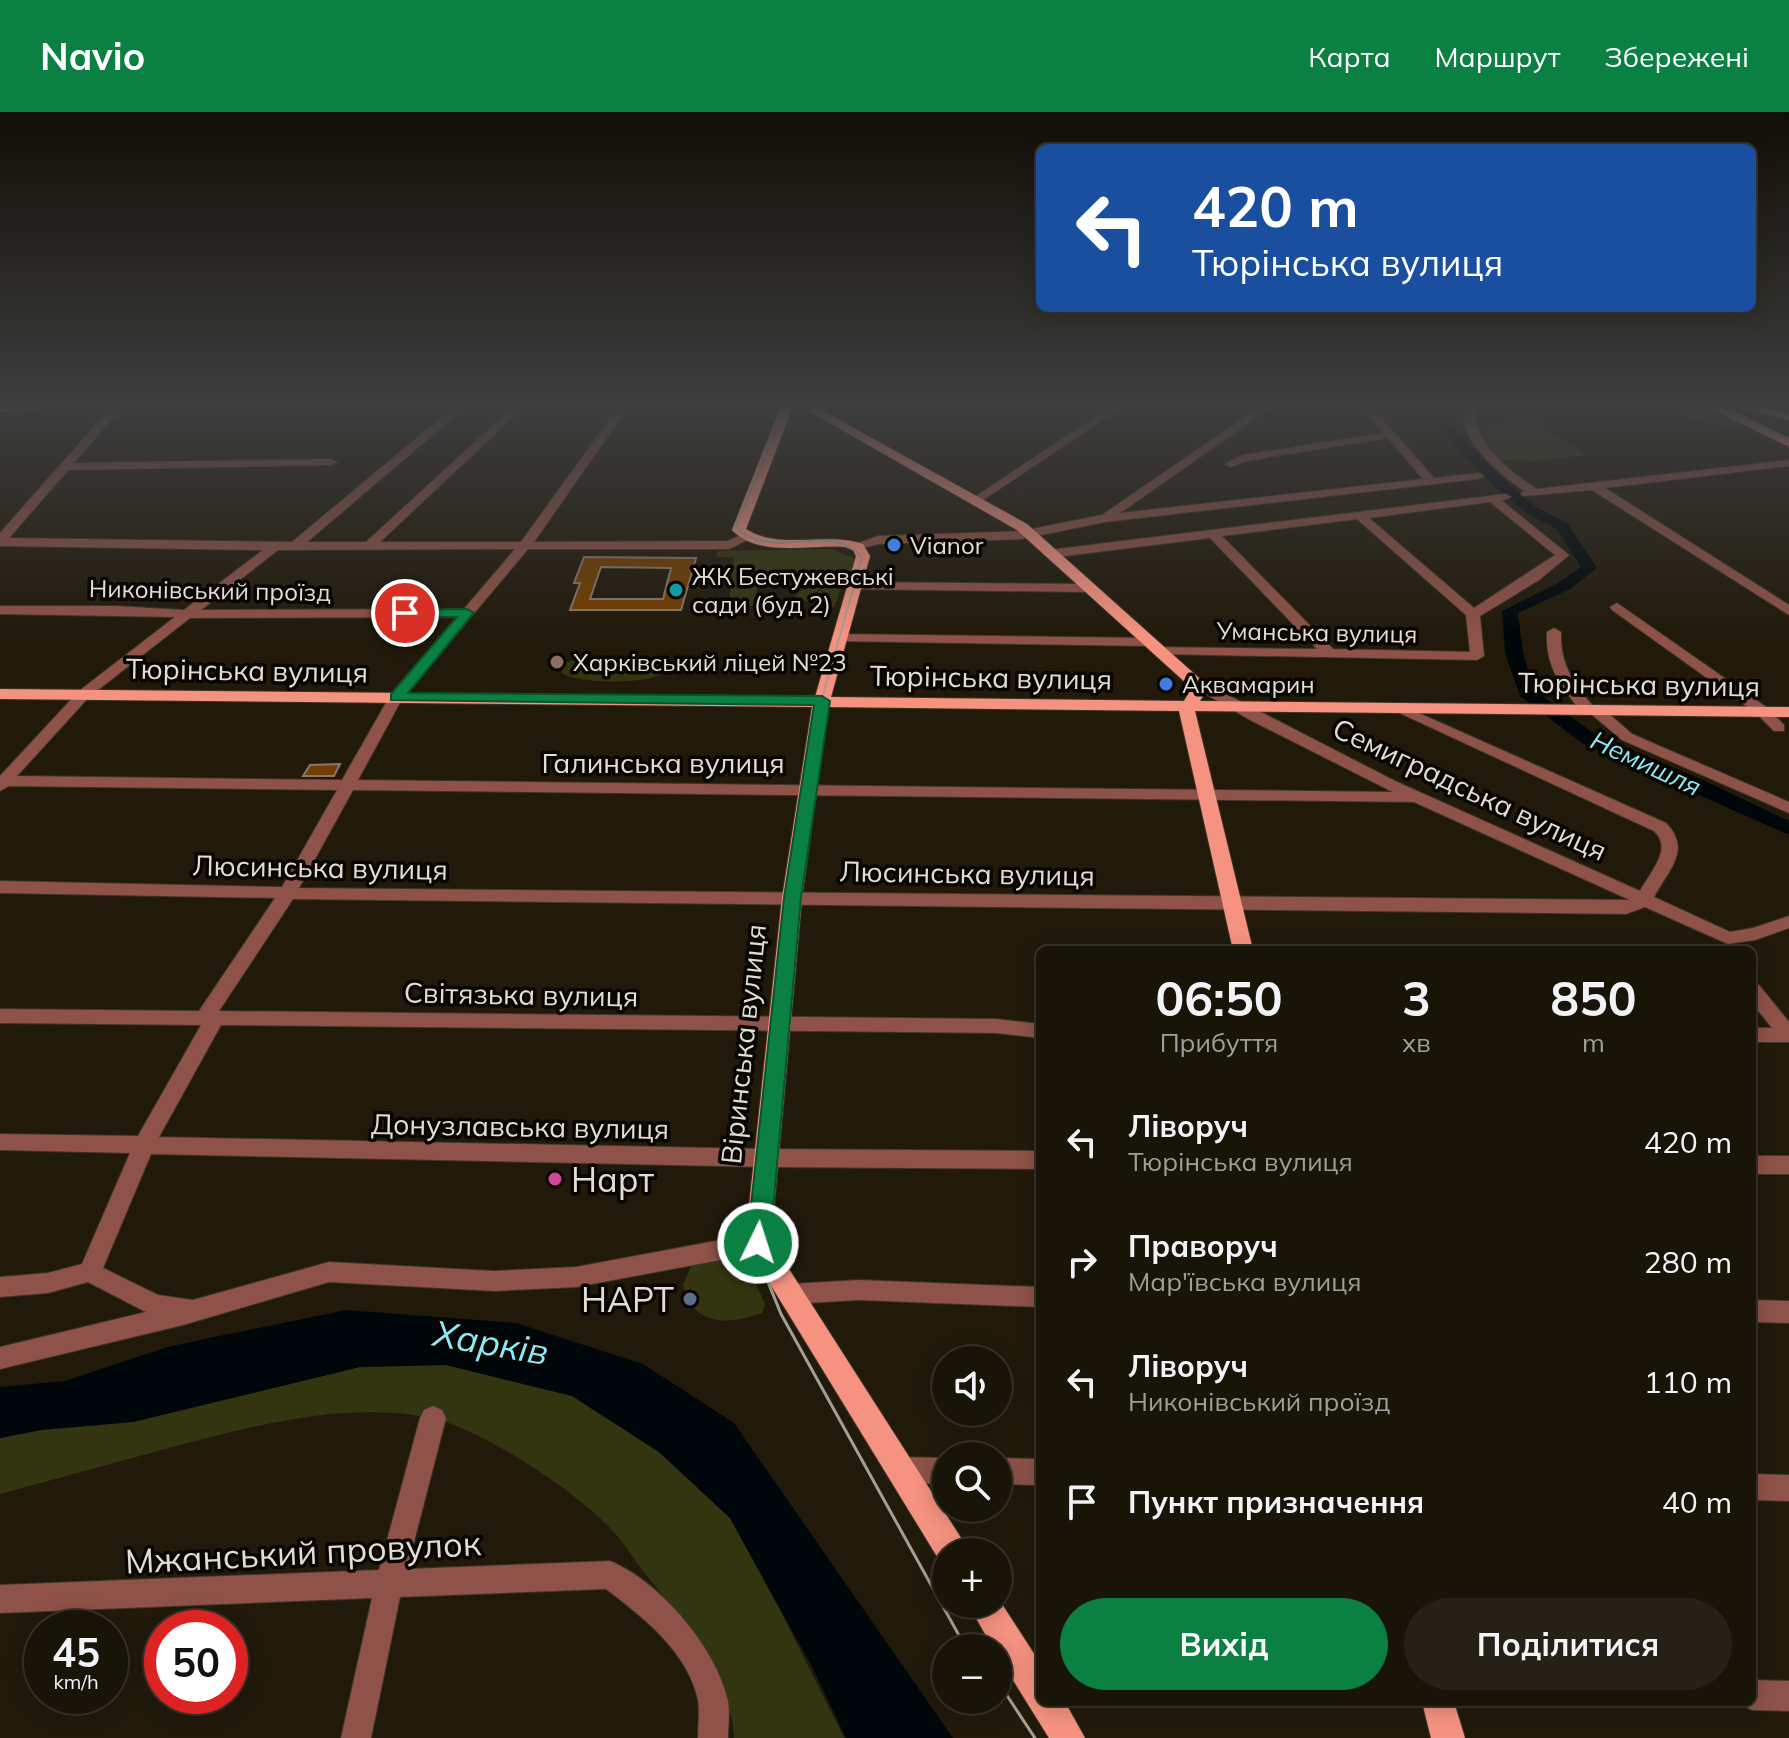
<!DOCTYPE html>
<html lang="uk">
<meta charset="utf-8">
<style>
:root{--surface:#191408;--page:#262116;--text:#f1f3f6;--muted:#9f9e9c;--line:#373329;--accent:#0b8043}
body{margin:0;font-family:Mulish,sans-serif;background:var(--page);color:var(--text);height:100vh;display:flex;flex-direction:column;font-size:30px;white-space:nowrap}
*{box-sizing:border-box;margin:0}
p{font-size:26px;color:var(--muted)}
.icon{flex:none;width:44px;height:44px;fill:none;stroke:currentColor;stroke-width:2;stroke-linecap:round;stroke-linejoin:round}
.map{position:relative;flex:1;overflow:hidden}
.drawer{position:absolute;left:1036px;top:834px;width:720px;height:760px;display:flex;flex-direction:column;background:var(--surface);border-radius:12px;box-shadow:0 4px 20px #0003,0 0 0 2px var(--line)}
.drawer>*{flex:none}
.banner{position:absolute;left:1036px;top:32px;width:720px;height:168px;border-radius:12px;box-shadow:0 4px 20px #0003,0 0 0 2px var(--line);background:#1a4fa0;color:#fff;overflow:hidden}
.controls{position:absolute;left:932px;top:1234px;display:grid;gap:16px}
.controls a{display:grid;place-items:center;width:80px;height:80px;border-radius:50%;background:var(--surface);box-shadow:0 4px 20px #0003,0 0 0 2px var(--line);font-size:40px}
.speed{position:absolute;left:24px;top:1498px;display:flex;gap:16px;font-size:40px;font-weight:700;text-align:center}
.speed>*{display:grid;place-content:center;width:104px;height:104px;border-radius:50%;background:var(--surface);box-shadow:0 4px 20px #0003,0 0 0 2px var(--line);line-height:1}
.speed small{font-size:20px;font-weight:400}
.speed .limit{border:12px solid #d22;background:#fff;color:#111}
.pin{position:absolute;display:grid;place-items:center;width:68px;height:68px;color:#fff;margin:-34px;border:4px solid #fff;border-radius:50%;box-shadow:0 2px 8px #0007}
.me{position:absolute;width:88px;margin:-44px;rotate:4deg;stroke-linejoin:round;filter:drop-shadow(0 0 6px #0008)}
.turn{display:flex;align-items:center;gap:28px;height:168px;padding:0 24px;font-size:36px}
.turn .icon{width:104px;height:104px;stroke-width:2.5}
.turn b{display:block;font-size:56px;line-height:68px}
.eta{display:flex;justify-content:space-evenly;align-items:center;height:136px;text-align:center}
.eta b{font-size:48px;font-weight:700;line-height:56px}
.action{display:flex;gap:16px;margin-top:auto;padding:16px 24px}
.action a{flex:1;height:92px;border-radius:48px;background:var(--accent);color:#fff;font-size:32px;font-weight:700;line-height:92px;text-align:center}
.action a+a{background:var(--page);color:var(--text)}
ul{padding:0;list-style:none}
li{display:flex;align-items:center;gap:24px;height:120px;padding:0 24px}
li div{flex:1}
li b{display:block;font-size:30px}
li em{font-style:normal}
header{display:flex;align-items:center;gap:48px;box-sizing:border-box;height:112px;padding:0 40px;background:var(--accent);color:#fff}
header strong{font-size:38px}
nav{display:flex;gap:44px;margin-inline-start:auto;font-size:28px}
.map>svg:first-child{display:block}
.green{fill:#333510}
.water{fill:#00070a}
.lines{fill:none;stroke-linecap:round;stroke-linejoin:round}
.river{fill:#00070a;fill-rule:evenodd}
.building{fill:#733d02;stroke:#88776a;stroke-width:2;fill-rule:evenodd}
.minor-casing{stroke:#3c3527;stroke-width:2}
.major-casing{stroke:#3c3527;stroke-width:2}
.minor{fill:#8e5248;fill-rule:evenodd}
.major{fill:#f59280;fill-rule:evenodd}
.tram-far1{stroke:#a59f93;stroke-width:2}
.tram{stroke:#a59f93;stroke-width:3}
.route{fill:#0b8043;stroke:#07532c;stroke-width:2}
.shop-dot{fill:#3f7fe0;stroke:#080502;stroke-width:3}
.culture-dot{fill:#0f9aa8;stroke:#080502;stroke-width:3}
.education-dot{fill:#8d6e63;stroke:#080502;stroke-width:3}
.hotel-dot{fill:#d1479c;stroke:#080502;stroke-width:3}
.service-dot{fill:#5c6f8a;stroke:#080502;stroke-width:3}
.labels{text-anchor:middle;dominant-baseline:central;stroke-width:7;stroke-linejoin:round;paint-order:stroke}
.far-poi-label{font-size:24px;fill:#e2ddd3;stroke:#080502;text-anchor:start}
.far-street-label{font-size:24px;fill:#e2ddd3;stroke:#080502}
.far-water-label{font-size:26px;font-style:italic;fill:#8be9f9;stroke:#080502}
.street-label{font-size:28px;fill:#e2ddd3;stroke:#080502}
.near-poi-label{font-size:34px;fill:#e2ddd3;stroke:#080502;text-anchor:start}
.near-street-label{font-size:34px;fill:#e2ddd3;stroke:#080502}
.near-water-label{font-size:36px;font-style:italic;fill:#8be9f9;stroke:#080502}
</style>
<header>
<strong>Navio</strong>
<nav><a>Карта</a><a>Маршрут</a><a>Збережені</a></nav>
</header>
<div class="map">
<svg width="1789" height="1626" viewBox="0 0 1789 1626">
<rect width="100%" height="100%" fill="#211a0b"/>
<!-- green -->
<g class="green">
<path d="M1653,294H1705L1745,313L1728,317Z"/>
<path d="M1531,307L1588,343L1533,349L1495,348L1472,317Z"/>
<path d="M832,437L854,446L851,469L771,467L758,474L756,483L768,486L764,490L732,500L728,498L734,446L716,445L718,439Z"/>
<path d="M839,473L842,474L834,495L801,488L795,484L801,478Z"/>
<path d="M586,544L648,545L661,550L664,555L660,563C643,572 577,572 562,561L564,551Z"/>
<path d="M745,1147L765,1192L762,1201C729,1213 693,1215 683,1173L691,1154L710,1149Z"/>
<path d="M446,1253L572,1284L659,1340L730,1406L781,1500L844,1626H734C737,1584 674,1496 647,1464C634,1448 624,1430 610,1416C576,1379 480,1316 431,1306C341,1288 244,1316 158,1339C105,1353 53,1368 0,1382V1326L41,1318L133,1310L360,1255Z"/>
</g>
<!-- water -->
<path class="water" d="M346,1198L516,1211L643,1252L734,1311L953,1626H846L812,1555L730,1406L659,1340L572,1284L446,1253L360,1255L133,1310L41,1318L0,1326V1275L65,1269L171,1234Z"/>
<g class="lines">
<!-- river -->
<path class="river" d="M1428,294H1440L1451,313L1504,368L1536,395L1567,411L1597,456L1570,477L1518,501L1523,541L1534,578L1596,623L1705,669L1789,709V723L1582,631L1520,584L1505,541L1502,499L1558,471L1581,455L1557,417L1526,401L1494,374L1441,318Z"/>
</g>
<!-- building -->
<g class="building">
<path d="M584,445L696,446L681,498H570L580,471H574ZM601,455L671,456L663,487H590Z"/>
<path d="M340,652L334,664H303L310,653Z"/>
</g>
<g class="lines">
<!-- minor casing -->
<g class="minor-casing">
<g id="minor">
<path d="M112,294H123L74,351L331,347L337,350L331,353L68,358L9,426L292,430L455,294H467L307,430H366L514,294H525L380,430H521L619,294H629L534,430L727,429L747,421L753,425L729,437H528L402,587L358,668L1393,680L1252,609L1188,572L1186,569L1193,565L1395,669L1640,779C1651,759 1673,737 1654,719L1391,597L1398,593L1403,594L1666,711C1692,738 1669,757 1654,785L1730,820L1753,816L1789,804V816L1755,828L1728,832L1645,795L1626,802L293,787L219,899L996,907L1040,912V926L996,921L221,913L159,1025L769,1037L1040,1039V1057L769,1055L151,1042L103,1156L158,1183L193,1188L329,1150L494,1159L576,1155L758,1121L766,1124L769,1131L766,1138L758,1141L576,1175L494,1179L329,1170L183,1213L0,1257V1235L146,1200L88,1170L48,1181L0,1185V1165L48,1161L82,1152L130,1041L0,1038V1022L138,1024L201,913L0,911V897L199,899L275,786L0,781V769L282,775L337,678L9,674L0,679V664L79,579L175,505L0,502V494H115L184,498L263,438L0,434V421ZM515,437L464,497L201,498L278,438ZM457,505L391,582L342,668L17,664L89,585L190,506ZM353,678L1414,690L1630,788L299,776Z"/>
<path d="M1112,294H1124L980,390L970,388Z"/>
<path d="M1261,294H1273L1120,401L1423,367L1388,326L1246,349L1231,355L1225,352L1243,343L1383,321L1360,294H1371L1434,366L1478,361L1484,364L1478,367L1105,410L1022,427L878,432L856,438L850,434L878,424L1022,419L1102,403Z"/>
<path d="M1465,295L1474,297C1474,332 1510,360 1537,377L1789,348V354L1605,376L1789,493V503L1592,378L1523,384L1521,382L1524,379C1500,362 1457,328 1465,295Z"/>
<path d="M1505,382L1511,385L1502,389L1569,443L1539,468L1480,504L1484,544L1477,548L1157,542L1150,538L1152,535L1317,537L1210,426L1049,446L1043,442L1049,438ZM1490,390L1555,443L1474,496L1369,406ZM1357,407L1466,503L1470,540L1333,537L1222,424Z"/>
<path d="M855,470L1087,472L1093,476L1087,480L850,477L849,474Z"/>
<path d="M1617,491L1766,595L1784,613V619H1774L1756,601L1612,498L1610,495Z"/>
<path d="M1554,516L1561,520C1560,551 1572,570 1592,593L1600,594L1632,622L1789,690V701L1622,628L1590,601L1582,600C1561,575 1545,554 1547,520Z"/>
<path d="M840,522L1147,526L1154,530L1147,534L835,529L833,526Z"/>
<path d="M1752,871L1759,873L1789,910V930H1752V916H1772L1752,891Z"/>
<rect x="1752" y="1044" width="37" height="18"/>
<path d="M859,1168L1040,1175V1195L859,1188L790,1192L782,1189L778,1182L782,1175L790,1172Z"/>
<path d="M1752,1188L1789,1189V1211L1752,1210Z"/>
<path d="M433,1294L442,1298L446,1306L407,1457L610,1449C660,1470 716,1535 728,1589C730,1601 728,1614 728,1626H698C698,1613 700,1600 698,1588C688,1540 643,1505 606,1477L400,1485L371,1626H341L372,1486L0,1501V1473L379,1458L420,1306L424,1298Z"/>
<path d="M901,1345L946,1346V1372L901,1371L892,1367L888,1358L892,1349Z"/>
<path d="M998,1346L1040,1347V1373L998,1372Z"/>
<path d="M1752,1362L1789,1363V1389L1752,1388Z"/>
<path d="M1752,1568L1789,1569V1599L1752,1598L1742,1593L1740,1590H1752Z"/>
</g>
</g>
<!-- major casing -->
<g class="major-casing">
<g id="major">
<path d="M781,294H793L746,417C779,439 826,419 863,432L870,444L831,585L1184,589L1190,579L1186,571L1017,418L800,294H814L1027,412L1199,566L1206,579L1200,589L1789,595V605L1195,599L1253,838H1233L1179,599L828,595L802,786L771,1129L963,1429L967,1440H946V1453L941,1451L745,1131L782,786L812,595L0,587V577L815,585L856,444L853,438L845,435C810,432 759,446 732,418Z"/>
<path d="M1706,294H1721L1789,326V335Z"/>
<path d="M1733,294H1755L1789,302V308Z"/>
<path d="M998,1486L1040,1551V1590H1065L1085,1626H1049L998,1544V1536H993L968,1492H998Z"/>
<path d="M1422,1590H1454L1465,1626H1431Z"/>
</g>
</g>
<!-- minor -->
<use href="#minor" class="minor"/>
<!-- major -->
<use href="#major" class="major"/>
<!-- tram-far1 -->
<g class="tram-far1">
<path d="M1718,294L1789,328"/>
<path d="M0,299L61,294"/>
<path d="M759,1150L755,1115L790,782L817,604L862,446C831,406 768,453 736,414L786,294"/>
</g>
<!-- tram -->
<g class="tram">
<path d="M759,1148L781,1202L966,1536"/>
<path d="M998,1570L1035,1626"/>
</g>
</g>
<!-- sky -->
<linearGradient id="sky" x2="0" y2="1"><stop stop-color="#120e06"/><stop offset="0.56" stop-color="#3d3e3f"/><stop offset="1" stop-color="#3d3e3f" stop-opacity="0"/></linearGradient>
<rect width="1789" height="522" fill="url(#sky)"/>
<!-- route -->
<path class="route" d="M467,497L474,501L472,503L408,581L822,584L830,589L801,786L770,1131L766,1138L758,1141L750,1138L747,1131L784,786L814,593L391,588V582L457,505H405L398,501L400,498Z"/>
<!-- markers -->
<g class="shop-dot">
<circle cx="894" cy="433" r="8"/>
<circle cx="1166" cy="572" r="8"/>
</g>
<circle class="culture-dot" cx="676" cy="478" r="8"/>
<circle class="education-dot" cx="557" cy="550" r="8"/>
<circle class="hotel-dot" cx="555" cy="1067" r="8"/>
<circle class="service-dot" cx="690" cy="1187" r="8"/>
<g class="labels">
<!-- far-poi labels -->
<g class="far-poi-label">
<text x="910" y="433">Vianor</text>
<text x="692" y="464">ЖК Бестужевські<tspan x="692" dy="28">сади (буд 2)</tspan></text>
<text x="573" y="550">Харківський ліцей №23</text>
<text x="1182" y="572">Аквамарин</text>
</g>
<!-- far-street labels -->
<g class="far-street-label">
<text transform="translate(210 478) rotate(1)">Никонівський проїзд</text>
<text transform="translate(1317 520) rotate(1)">Уманська вулиця</text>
</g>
<!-- far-water labels -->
<g class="far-water-label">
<text transform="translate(1646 651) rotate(25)">Немишля</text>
</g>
<!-- street labels -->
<g class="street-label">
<text transform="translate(247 558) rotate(1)">Тюрінська вулиця</text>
<text transform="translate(991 565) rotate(1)">Тюрінська вулиця</text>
<text transform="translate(1639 572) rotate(1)">Тюрінська вулиця</text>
<text x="663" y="650">Галинська вулиця</text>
<text transform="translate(1470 677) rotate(25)">Семиградська вулиця</text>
<text transform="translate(320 755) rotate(1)">Люсинська вулиця</text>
<text transform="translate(967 761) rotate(1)">Люсинська вулиця</text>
<text transform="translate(521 882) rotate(1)">Світязька вулиця</text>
<text transform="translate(743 932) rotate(-84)">Віринська вулиця</text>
<text transform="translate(520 1014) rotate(1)">Донузлавська вулиця</text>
</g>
<!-- near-poi labels -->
<g class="near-poi-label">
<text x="571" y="1067">Нарт</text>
<text x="674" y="1187" text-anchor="end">НАРТ</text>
</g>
<!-- near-street labels -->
<g class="near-street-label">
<text transform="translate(303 1440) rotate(-3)">Мжанський провулок</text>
</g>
<!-- near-water labels -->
<g class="near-water-label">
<text transform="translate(491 1230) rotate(10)">Харків</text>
</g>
</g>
</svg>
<div class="controls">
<a><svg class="icon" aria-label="sound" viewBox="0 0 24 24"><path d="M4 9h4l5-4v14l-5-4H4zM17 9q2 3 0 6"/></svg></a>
<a><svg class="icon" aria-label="search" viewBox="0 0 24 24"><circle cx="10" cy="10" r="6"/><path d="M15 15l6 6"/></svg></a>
<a>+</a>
<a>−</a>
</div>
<div class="speed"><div>45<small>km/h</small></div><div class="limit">50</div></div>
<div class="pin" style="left:405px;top:501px;background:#d93025"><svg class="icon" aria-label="arrive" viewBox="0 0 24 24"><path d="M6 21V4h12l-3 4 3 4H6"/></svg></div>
<svg class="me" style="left:758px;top:1131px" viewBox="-20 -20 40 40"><circle r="17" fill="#0b8043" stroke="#fff" stroke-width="3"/><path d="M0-11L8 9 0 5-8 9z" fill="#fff"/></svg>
<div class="banner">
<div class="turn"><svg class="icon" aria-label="left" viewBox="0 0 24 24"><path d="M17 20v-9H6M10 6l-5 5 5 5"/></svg><div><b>420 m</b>Тюрінська вулиця</div></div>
</div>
<section class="drawer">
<div class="eta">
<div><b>06:50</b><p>Прибуття</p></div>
<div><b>3</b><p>хв</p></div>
<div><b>850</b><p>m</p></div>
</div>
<ul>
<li><svg class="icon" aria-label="left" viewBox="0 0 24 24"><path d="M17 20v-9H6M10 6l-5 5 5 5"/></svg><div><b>Ліворуч</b><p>Тюрінська вулиця</p></div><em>420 m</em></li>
<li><svg class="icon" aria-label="right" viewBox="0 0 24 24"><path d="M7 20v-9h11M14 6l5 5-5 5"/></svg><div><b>Праворуч</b><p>Мар'ївська вулиця</p></div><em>280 m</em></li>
<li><svg class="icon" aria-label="left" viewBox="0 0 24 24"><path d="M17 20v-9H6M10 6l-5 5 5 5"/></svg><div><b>Ліворуч</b><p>Никонівський проїзд</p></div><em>110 m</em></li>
<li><svg class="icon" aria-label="arrive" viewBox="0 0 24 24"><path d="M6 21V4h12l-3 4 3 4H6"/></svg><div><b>Пункт призначення</b></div><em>40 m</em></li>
</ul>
<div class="action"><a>Вихід</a><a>Поділитися</a></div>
</section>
</div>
